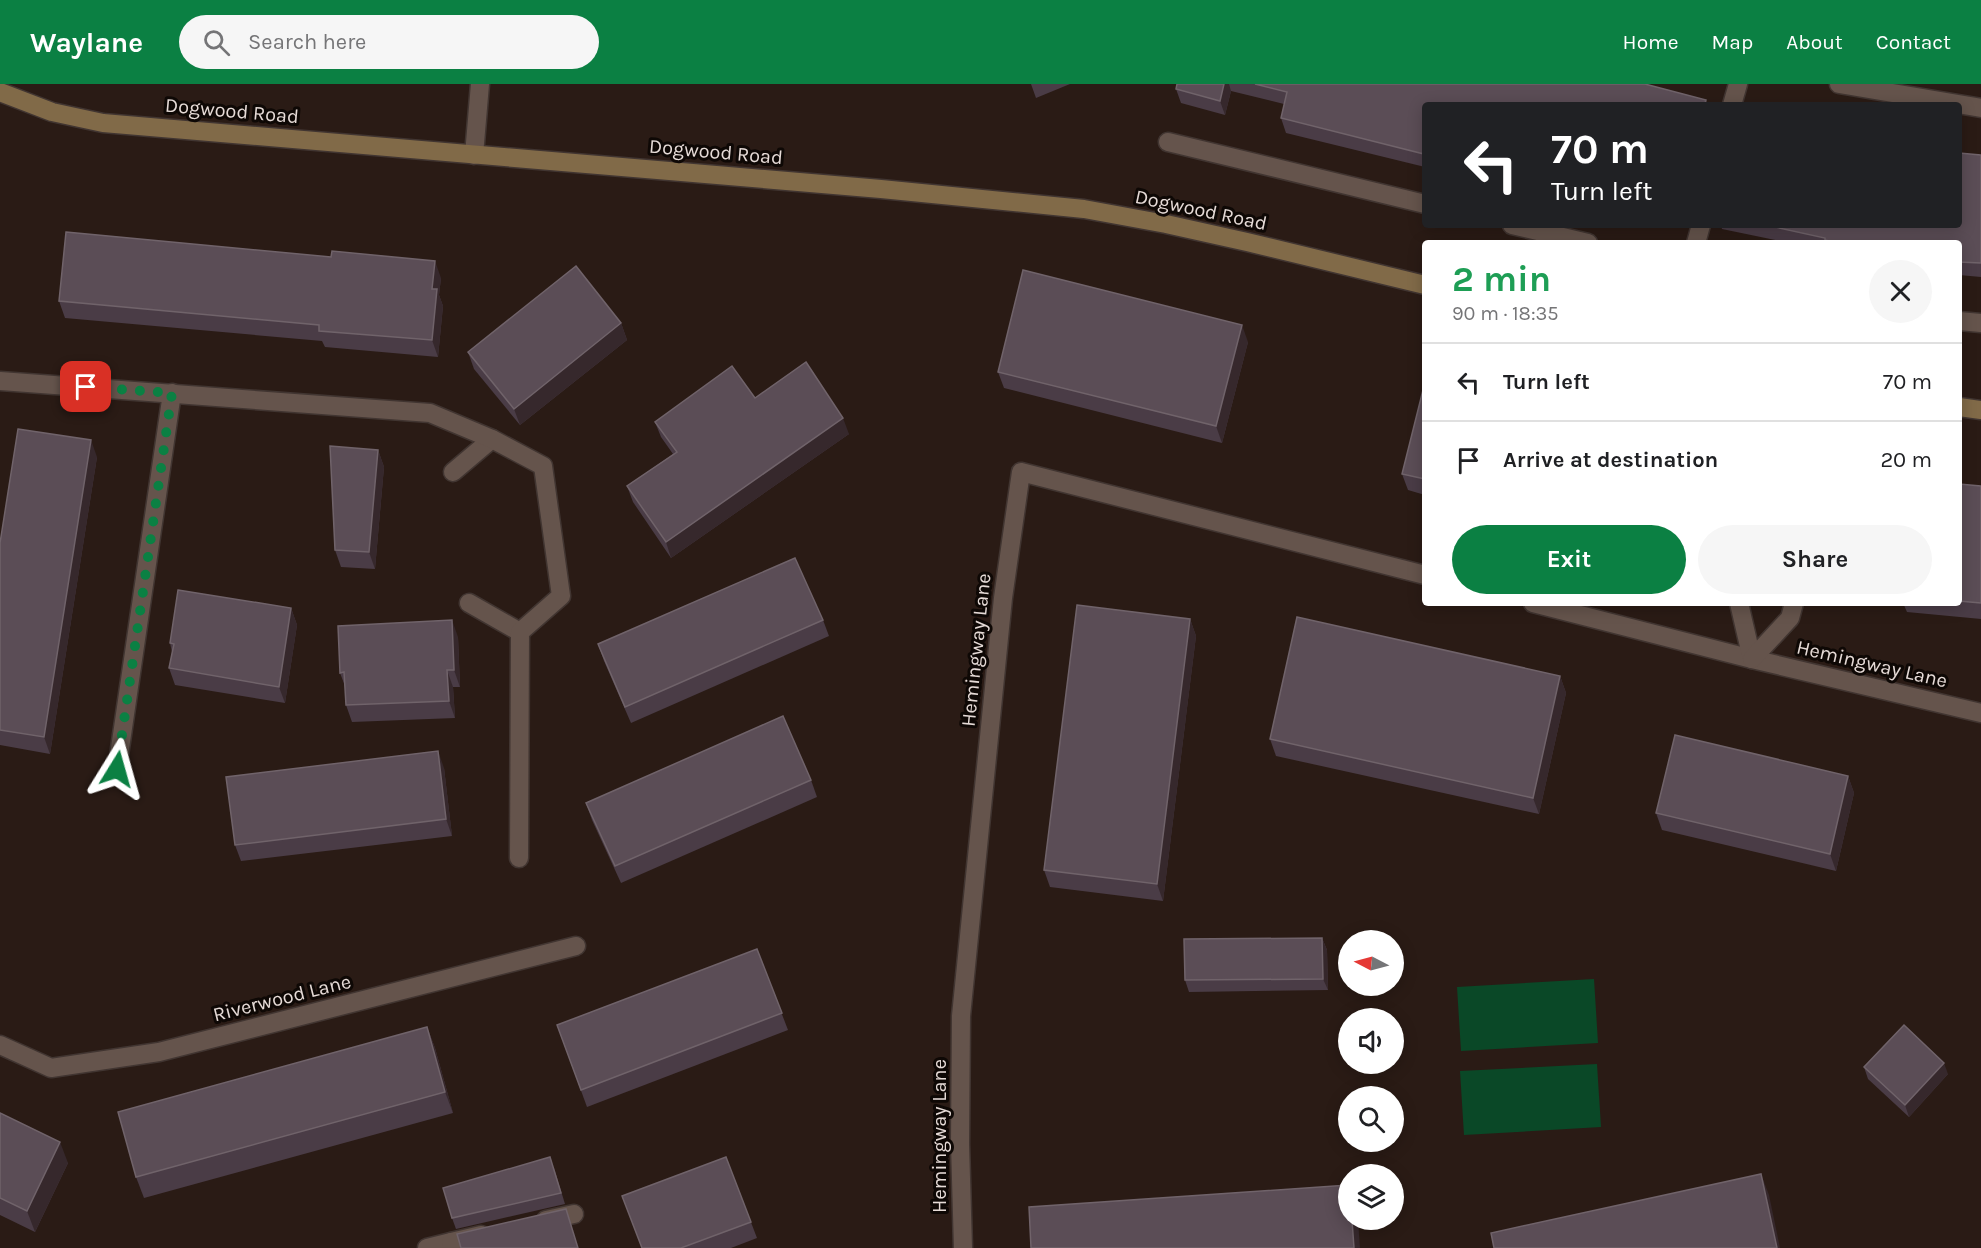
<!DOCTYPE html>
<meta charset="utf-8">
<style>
:root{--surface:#fff;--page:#f6f6f6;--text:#202124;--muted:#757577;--line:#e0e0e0;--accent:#0b8043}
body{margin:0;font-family:Karla,sans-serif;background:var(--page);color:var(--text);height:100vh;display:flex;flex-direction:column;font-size:22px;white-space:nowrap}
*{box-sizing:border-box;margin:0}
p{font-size:20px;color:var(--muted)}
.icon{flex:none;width:33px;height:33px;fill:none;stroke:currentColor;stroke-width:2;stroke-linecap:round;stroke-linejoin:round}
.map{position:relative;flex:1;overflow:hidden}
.sheet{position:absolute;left:1422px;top:156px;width:540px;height:366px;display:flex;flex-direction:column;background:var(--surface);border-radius:6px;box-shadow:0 3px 15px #0003}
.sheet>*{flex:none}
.guide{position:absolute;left:1422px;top:18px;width:540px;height:126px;border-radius:6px;box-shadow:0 3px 15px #0003;background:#202124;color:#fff;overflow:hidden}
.needle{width:39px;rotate:276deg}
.fabs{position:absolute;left:1338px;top:846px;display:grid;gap:12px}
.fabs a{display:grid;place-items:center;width:66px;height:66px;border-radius:50%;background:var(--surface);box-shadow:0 3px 15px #0003;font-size:30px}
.pin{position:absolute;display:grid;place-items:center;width:51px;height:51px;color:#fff;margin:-26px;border-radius:12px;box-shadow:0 3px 9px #0006}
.me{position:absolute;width:66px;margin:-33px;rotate:8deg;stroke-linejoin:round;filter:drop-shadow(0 0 4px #0008)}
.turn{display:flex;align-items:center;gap:21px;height:126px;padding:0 30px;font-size:27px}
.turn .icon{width:78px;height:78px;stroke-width:2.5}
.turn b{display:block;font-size:42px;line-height:51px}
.round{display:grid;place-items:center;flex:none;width:63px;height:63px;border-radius:32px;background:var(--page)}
.overview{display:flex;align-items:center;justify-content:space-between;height:102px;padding:0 30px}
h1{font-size:36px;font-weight:700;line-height:45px;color:#1e9e55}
.button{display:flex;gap:12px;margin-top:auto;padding:12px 30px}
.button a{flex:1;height:69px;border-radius:36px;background:var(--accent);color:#fff;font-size:24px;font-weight:700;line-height:69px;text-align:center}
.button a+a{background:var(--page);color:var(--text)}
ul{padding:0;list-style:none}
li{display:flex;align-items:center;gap:18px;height:78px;padding:0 30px;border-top:2px solid var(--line)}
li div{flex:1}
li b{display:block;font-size:22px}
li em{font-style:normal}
header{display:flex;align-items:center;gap:36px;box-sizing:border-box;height:84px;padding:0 30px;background:var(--accent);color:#fff}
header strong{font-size:28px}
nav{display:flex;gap:33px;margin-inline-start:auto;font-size:21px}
.search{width:420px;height:54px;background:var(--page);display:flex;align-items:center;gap:15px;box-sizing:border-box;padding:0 21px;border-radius:33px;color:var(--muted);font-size:22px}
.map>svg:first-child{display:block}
.green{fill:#0a4827}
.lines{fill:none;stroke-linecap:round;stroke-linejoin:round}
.lane-casing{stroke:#413531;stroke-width:21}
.street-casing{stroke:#413531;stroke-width:21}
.secondary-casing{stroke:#413531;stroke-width:21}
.lane{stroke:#65544c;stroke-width:18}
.street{stroke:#65544c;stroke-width:18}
.secondary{stroke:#816a48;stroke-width:18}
.wall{fill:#4a3c46}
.shaded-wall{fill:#36282c}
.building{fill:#5b4d56;stroke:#70636a;stroke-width:1.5}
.route{stroke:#0b8043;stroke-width:10;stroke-dasharray:0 18}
.labels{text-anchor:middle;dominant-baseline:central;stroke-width:6;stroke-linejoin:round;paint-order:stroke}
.street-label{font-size:20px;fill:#e6dbd7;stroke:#0e0805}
</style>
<header>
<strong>Waylane</strong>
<div class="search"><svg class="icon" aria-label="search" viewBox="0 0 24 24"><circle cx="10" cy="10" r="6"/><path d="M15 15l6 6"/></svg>Search here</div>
<nav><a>Home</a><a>Map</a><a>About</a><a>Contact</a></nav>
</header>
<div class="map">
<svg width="1981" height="1164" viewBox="0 0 1981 1164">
<rect width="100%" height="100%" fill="#2a1b15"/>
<!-- green -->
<g class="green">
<path d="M1594,895L1598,959L1461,967L1457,903Z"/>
<path d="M1597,980L1601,1043L1464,1051L1460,987Z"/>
</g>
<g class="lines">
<!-- lane casing -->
<g class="lane-casing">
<g id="lane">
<path d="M1732,21L1738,0"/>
<path d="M1168,58L1425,120"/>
<path d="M474,71L480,0"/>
<path d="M1512,141L1588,159"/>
<path d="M1696,159L1701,141"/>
<path d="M1959,237L1981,239"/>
<path d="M453,388L492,355"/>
<path d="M469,519L520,548"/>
<path d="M117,685L172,309"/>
<path d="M427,1164L451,1158"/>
</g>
</g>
<!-- street casing -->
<g class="street-casing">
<g id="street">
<path d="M1839,0L1981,24"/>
<path d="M0,297L430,329L492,355L543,382L561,512L520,548L519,774"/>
<path d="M1533,519L1752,575L1981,629"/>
<path d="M1739,519L1752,575"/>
<path d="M1752,575L1790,534L1794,519"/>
<path d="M0,961L51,984L159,968L576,862"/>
<path d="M546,1136L574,1130"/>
<path d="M451,1158L481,1151"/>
<path d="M963,1164L960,1060L961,932L1003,514L1021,388L1425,491"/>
</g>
</g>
<!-- secondary casing -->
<g class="secondary-casing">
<g id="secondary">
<path d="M0,8L52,28L103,39L881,105L1084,125L1166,140L1247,158L1425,201"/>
<path d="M1959,323L1981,326"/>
</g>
</g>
<!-- lane -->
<use href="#lane" class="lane"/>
<!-- street -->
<use href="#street" class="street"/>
<!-- secondary -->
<use href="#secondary" class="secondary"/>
</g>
<!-- wall -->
<g class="wall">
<path d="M1031,0H1070L1036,14Z"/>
<path d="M1177,0H1645L1706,16L1707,19L1716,21H1425V83L1286,49L1281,34L1284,20L1231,7L1225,31L1181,19L1176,5Z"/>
<path d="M1981,71V193L1959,191V159H1789L1722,145L1721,141H1959Z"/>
<path d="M441,194L439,211L443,222L438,273L325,263L322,257L65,234L59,217Z"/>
<path d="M621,239L627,256L520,341L474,285L468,268Z"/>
<path d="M1248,258L1222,359L1004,304L998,288Z"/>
<path d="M1425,298V411L1408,406L1402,390Z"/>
<path d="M755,314L849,350L671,474L633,418L627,402L673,370L661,353L655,338Z"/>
<path d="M378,366L384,383L375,485L341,483L335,466Z"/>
<path d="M97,373L50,670L0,661V459Z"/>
<path d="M1959,400L1981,402V535L1907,528L1903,519H1959Z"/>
<path d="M291,524L297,541L285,619L175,601L169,584L172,568L170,559Z"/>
<path d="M1190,535L1196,552L1163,817L1050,803L1044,786Z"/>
<path d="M823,536L829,552L631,639L604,577L598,560Z"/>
<path d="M458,553L460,603H453L455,634L352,638L346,621L345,602L340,589Z"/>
<path d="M1560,592L1566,609L1539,730L1276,672L1270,655Z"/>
<path d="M444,684L452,752L241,777L235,761Z"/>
<path d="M1848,692L1854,709L1836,787L1662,746L1656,729Z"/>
<path d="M811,696L817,713L621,799L592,736L586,719Z"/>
<path d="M1322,854L1327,866L1328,906L1189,908L1185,896Z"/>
<path d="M757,865L788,946L587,1023L557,941Z"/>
<path d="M427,943L435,964L453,1029L144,1114L136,1093Z"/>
<path d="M1864,983L1948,990L1909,1033L1868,995Z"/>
<path d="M0,1029L68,1079L35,1148L0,1131Z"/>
<path d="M726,1073L757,1154L731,1164H642Z"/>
<path d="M554,1084L565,1120L456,1145L452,1134Z"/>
</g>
<!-- shaded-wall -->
<g class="shaded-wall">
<path d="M1224,0H1229L1231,7L1225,31L1220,17Z"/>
<path d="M435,177L441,194L439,211L443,222L438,273L432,256V205Z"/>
<path d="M621,239L627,256L520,341L514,325Z"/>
<path d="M1242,241L1248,258L1222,359L1216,342Z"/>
<path d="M843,334L849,350L671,474L666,458Z"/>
<path d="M91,356L97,373L50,670L44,653Z"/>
<path d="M378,366L384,383L375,485L369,468Z"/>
<path d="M291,524L297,541L285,619L279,603Z"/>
<path d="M1190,535L1196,552L1163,817L1157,800Z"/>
<path d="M452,536L458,553L460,603L454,586Z"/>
<path d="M447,586L453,603L455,634L449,617Z"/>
<path d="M1560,592L1566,609L1539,730L1533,714Z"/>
<path d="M438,667L444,684L452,752L446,735Z"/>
<path d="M1848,692L1854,709L1836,787L1830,770Z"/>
<path d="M1322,854L1327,866L1328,906L1323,895Z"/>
<path d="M427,943L435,964L453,1029L445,1008Z"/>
<path d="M1944,979L1948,990L1909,1033L1905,1021Z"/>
<path d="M60,1058L68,1079L35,1148L27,1127Z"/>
<path d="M1761,1090L1769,1111L1780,1164H1777Z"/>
<path d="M1352,1136H1358L1360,1164H1354Z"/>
</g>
<!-- building -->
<g class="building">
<path d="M1177,0H1224L1220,17L1176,5Z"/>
<path d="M1255,0H1645L1706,16L1705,19L1716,21H1443L1437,19V21H1425V67L1424,70L1281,34L1287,8Z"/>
<path d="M1959,69L1981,71V179L1959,178V159H1837L1825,156V154L1766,141H1959Z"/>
<path d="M66,148L331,173L332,167L435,177L432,205H437L432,256L319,247V241L59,217Z"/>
<path d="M576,182L621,239L514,325L468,268Z"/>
<path d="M1023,186L1242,241L1216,342L998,288Z"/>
<path d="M806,278L843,334L666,458L627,402L677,368L655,338L732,282L755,314Z"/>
<path d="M1425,298V395L1402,390Z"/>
<path d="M18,345L91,356L44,653L0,646V459Z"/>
<path d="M330,362L378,366L369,468L335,466Z"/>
<path d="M1959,400L1981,402V519L1959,517Z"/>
<path d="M795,474L823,536L625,623L598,560Z"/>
<path d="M178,506L291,524L279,603L169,584L174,560L170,559Z"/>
<path d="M1077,521L1190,535L1157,800L1044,786Z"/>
<path d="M1297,533L1560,592L1533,714L1270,655Z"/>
<path d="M452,536L454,586H447L449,617L346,621L344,588L340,589L338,542Z"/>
<path d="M783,632L811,696L615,782L586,719Z"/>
<path d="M1675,651L1848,692L1830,770L1656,729Z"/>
<path d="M438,667L446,735L235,761L226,693Z"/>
<path d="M1322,854L1323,895L1185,896L1184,855Z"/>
<path d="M757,865L782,929L581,1006L557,941Z"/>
<path d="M1904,941L1944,979L1905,1021L1864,983Z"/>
<path d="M427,943L445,1008L136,1093L118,1028Z"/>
<path d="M0,1029L60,1058L27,1127L0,1114Z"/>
<path d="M550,1073L561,1109L452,1134L443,1104Z"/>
<path d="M726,1073L751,1138L681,1164H642L622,1112Z"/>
<path d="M1761,1090L1777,1164H1494L1491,1149Z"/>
<path d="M1348,1101V1136H1352L1354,1164H1031L1029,1123Z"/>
<path d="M566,1125L578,1164H461L457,1150Z"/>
</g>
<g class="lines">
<!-- route -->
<path class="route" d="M86,303L172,309L117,685"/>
</g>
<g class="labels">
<!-- street labels -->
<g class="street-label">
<text transform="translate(232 27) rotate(5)">Dogwood Road</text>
<text transform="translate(716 68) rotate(5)">Dogwood Road</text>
<text transform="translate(1201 126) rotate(12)">Dogwood Road</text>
<text transform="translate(976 566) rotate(-84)">Hemingway Lane</text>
<text transform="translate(1872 580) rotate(13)">Hemingway Lane</text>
<text transform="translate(282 914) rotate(-14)">Riverwood Lane</text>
<text transform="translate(939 1052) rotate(-90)">Hemingway Lane</text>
</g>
</g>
</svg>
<div class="fabs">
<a><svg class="needle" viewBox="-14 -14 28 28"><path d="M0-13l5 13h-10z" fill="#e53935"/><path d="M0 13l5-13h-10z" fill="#757577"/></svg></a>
<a><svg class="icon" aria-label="sound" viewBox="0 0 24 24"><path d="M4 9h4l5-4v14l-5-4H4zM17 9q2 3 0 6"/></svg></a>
<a><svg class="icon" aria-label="search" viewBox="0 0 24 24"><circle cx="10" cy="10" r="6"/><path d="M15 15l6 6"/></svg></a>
<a><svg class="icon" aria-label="layers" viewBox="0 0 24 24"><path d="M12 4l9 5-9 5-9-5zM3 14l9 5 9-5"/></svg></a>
</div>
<div class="pin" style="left:86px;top:303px;background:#d93025"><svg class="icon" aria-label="arrive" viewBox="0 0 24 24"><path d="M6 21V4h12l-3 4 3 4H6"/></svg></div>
<svg class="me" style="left:117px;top:685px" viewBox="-20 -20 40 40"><path d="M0-17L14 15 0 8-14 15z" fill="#0b8043" stroke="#fff" stroke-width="4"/></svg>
<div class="guide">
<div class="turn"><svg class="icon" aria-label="left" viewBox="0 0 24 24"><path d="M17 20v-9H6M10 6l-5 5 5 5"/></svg><div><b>70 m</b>Turn left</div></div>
</div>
<section class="sheet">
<div class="overview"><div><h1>2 min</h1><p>90 m · 18:35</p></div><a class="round"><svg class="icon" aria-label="close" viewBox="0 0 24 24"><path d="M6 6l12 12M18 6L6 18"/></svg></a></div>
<ul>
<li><svg class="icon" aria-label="left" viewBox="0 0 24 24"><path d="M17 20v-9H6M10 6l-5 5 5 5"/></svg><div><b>Turn left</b></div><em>70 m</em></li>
<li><svg class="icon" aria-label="arrive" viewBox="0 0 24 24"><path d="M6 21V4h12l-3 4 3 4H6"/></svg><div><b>Arrive at destination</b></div><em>20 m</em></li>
</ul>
<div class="button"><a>Exit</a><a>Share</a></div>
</section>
</div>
